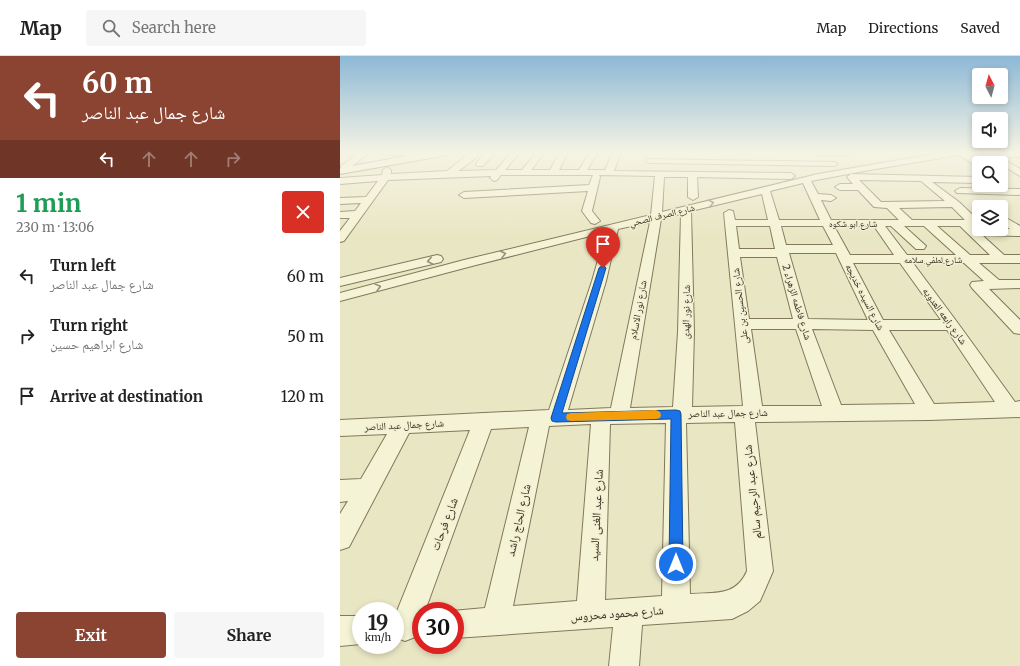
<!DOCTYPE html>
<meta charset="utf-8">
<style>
:root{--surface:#fff;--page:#f6f6f6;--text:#222;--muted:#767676;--line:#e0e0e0;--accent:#8b4431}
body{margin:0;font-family:Merriweather,"Noto Naskh Arabic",serif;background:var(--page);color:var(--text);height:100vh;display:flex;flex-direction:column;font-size:15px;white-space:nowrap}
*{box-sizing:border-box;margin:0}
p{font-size:13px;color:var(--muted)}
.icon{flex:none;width:22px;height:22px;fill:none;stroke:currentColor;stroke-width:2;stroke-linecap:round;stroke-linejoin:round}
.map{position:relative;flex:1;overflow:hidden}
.side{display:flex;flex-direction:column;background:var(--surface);width:340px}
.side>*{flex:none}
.hud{background:#8b4431;color:#fff;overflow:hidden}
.needle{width:26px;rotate:354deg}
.fabs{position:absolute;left:632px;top:12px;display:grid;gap:8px}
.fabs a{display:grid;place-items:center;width:36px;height:36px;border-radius:4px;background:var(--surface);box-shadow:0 2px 6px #0003;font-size:20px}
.speed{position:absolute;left:12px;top:546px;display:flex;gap:8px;font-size:20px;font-weight:700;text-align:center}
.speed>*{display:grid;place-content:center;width:52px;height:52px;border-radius:50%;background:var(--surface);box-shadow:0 2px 6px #0003;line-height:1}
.speed small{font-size:10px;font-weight:400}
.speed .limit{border:6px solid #d22;background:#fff;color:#111}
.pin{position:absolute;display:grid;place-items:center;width:34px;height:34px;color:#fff;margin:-41px -17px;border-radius:50% 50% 50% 0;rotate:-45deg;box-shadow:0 0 4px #0007}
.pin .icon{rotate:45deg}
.me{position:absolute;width:44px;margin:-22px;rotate:0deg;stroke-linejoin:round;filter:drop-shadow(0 0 3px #0008)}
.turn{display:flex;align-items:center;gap:14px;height:84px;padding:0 16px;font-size:18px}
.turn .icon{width:52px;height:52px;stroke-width:2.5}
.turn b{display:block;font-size:28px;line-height:34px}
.lanes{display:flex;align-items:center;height:38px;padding:0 16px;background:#0003;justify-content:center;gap:20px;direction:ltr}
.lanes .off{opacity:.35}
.round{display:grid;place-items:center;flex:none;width:42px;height:42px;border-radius:4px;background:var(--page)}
.summary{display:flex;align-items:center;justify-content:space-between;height:68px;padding:0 16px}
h1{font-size:24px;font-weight:700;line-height:30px;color:#1e9e55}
.primary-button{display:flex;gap:8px;margin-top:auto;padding:8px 16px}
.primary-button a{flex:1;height:46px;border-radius:4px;background:var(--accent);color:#fff;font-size:16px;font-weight:700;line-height:46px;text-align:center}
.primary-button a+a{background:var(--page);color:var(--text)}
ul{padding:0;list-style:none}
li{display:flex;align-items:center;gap:12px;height:60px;padding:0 16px}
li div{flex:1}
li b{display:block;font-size:15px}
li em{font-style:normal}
header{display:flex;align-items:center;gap:24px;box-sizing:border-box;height:56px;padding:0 20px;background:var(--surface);border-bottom:1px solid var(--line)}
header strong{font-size:19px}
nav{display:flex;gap:22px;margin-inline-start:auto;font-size:14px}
.search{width:280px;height:36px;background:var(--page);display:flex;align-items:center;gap:10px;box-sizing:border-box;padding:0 14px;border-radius:4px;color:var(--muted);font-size:15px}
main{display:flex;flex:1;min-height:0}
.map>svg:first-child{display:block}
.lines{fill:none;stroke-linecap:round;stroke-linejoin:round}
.minor-casing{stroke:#82785b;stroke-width:2}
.secondary-casing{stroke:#64593f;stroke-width:2}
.minor{fill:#f5f3d5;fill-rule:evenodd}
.secondary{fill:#f5f3d5;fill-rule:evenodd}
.oneway{stroke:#94907a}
.route{fill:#1a73e8;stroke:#114b97}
.slow{fill:#f59e0b}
.labels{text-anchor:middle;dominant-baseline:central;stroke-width:3;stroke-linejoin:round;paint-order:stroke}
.far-street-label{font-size:9px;fill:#332d1e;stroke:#f2efd2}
.street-label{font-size:10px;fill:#332d1e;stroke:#f2efd2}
.near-street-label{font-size:12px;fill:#332d1e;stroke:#f2efd2}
</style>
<header>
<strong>Map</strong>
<div class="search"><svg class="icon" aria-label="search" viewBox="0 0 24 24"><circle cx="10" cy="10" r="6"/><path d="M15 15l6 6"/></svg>Search here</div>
<nav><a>Map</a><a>Directions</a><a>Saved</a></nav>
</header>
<main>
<section class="side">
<div class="hud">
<div class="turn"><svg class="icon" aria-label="left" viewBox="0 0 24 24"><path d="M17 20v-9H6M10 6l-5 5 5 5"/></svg><div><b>60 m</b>شارع جمال عبد الناصر</div></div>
<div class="lanes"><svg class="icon" aria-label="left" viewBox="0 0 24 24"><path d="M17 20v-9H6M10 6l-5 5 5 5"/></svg><svg class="icon off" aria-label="ahead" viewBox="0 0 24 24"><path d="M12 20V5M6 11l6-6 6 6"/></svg><svg class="icon off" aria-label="ahead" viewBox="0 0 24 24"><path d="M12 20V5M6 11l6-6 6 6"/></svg><svg class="icon off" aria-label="right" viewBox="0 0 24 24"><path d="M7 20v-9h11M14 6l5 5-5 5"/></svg></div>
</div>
<div class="summary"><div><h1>1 min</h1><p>230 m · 13:06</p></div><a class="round" style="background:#d93025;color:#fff"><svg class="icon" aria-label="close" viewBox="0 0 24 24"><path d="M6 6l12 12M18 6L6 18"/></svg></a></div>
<ul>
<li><svg class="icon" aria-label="left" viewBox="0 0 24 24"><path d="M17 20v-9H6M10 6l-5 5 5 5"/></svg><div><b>Turn left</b><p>شارع جمال عبد الناصر</p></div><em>60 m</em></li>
<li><svg class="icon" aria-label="right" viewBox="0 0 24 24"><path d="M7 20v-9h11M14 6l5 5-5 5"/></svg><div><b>Turn right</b><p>شارع ابراهيم حسين</p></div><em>50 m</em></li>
<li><svg class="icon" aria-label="arrive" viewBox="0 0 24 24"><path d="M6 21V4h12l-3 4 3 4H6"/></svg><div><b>Arrive at destination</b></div><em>120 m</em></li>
</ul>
<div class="primary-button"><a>Exit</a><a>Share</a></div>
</section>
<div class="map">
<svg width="680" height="610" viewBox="0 0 680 610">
<rect width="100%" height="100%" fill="#e9e6c3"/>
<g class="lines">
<!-- minor casing -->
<g class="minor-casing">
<g id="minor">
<path d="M0,96H6L0,99Z"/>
<path d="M20,96H30L7,114H1V110Z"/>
<path d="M48,96H87L88,98L84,100L51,99H48Z"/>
<path d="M131,96H140L131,106L118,115L156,114L172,96H180L165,114H182L197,96H205L191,114H210L220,96H228L219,114H239L250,96H258L247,114H265L273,96H281L274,115L451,117L455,120L451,123L357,121L358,141L353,144L348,141V121H324L322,156L478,118L606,96H627L642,107H639V110H636L619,99L524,115L471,125L478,138L491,139L496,142L491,145L481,144L491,164H559L547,152L534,151L518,134H500L495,131L500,128H513L507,121L511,118L639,121V127L592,126L619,146L639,165V169L633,170L640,177L641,174L643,173H670L661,167V159L680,170V180L642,179L664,199H680V207H639L659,224H680V232L649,233L680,264V278L674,277L632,232L630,229L632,226L644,225L624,207H573L617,266L675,346L680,345V361L589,364L415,366L433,515L420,545L408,555L392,563L302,569L299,610H269L273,571L115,582V555H112L145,552L189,371L151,373L85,555H81V567L75,581L65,585L55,581V560L130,374L69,377L9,491L0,494V458L8,445L0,446V424L21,423L47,378L0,380V364L209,354L252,225L266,176L132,210L0,245V237L124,204L311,159L315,120L259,119L260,121L252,155L260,165L255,168L251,167L242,155L248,135L124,142L119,139L124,136L249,129L253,119H161L157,124L154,125L150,122L151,120L48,124L4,185L0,186V175L10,162H0V156L15,155L21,147L0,148V142L26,141L38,125L0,128V122L42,119L43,114L47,111L51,114V118L107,115ZM519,124L581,125L605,145L541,146ZM463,127L480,164H439L430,135ZM422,138L428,164H395L393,155L389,154L384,157L403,350L352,351L354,276L351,155ZM612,151L625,164H572L559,152ZM341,158L338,276L333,351L290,352L321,163ZM310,166L271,352L228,354L266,225L278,173ZM396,170H430L435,193H399ZM441,170H483L493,189H446ZM494,170H534L554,199H510ZM545,170H551L576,193H584L586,190L564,170H584L616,199H567ZM597,170H620L650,199H630ZM449,197H496L528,264L468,263ZM400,201H437L453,263H409ZM513,207H560L601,264H543ZM411,273H456L482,350H422ZM472,273L533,274L575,348L501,349ZM549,274H607L655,346L594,348ZM395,366L407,515C396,541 374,536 350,538L346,367ZM326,367L322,540L265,544L270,368ZM251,368L237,545L173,550L209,370Z"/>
<path d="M147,96H156L143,110H137L136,108L137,106Z"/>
<path d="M475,96H514L515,97L511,99H475Z"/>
<path d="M641,96L680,97L679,101H660L680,113V120Z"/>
<path d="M307,103L494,106L498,108L494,110L310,107L306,105Z"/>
<path d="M620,132L680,133V139L617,137L615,135Z"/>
<path d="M97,199L101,200L103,203L101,206L0,230V222Z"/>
<path d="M0,560H21V588L0,590Z"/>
</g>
</g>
<!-- secondary casing -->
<g class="secondary-casing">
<path id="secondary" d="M89,96H113L108,99L0,118V112Z"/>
</g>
<!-- minor -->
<use href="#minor" class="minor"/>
<!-- secondary -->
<use href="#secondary" class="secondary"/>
</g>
<!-- one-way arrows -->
<defs><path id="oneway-chevron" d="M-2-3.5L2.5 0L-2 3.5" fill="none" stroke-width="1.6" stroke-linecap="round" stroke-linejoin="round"/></defs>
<g class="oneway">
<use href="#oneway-chevron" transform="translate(371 147) rotate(-14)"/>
<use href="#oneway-chevron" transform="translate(163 198) rotate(-14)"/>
<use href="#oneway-chevron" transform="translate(90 205) rotate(167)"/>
<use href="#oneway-chevron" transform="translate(38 231) rotate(-15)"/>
</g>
<!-- sky -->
<linearGradient id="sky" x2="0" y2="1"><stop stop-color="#8db8d6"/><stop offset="0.53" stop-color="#f5f4e4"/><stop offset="1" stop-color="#f5f4e4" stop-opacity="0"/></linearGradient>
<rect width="680" height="182" fill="url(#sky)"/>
<!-- route -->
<path class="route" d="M263,209L266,212L222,357L336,354L340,355L341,358L343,508L341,513L336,515L331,513L329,508L331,363L216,366L212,365L211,362L259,212Z"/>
<!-- slow -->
<path class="slow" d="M316,354L320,356L321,359L320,362L316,363L231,365L227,364L226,361L227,358L231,357Z"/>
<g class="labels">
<!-- far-street labels -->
<g class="far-street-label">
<text transform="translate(322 159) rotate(-14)">شارع الصرف الصحي</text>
<text x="513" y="167">شارع ابو شكوه</text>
<text x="593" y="203">شارع لطفي سلامه</text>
</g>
<!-- street labels -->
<g class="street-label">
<text transform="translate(525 241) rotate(63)">شارع السيده خديجه</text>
<text transform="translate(457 246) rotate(73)">شارع فاطمه الزهراء 2</text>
<text transform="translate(400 250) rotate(-97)">شارع الحسين بن على</text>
<text transform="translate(298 254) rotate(-80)">شارع نور الاسلام</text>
<text transform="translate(346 256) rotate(-89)">شارع نور الهدى</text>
<text transform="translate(605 260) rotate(54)">شارع رابعه العدويه</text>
<text transform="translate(388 357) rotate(-1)">شارع جمال عبد الناصر</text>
<text transform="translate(64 369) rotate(-3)">شارع جمال عبد الناصر</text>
</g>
<!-- near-street labels -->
<g class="near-street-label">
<text transform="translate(412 436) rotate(-96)">شارع عبد الرحيم سالم</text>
<text transform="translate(256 459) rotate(-87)">شارع عبد الغنى السيد</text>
<text transform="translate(178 464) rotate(-77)">شارع الحاج راشد</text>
<text transform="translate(104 468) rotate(-69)">شارع فرحات</text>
<text transform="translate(277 557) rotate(-4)">شارع محمود محروس</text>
</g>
</g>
</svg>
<div class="fabs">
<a><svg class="needle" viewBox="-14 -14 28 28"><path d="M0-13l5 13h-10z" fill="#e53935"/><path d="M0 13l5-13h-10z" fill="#767676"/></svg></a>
<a><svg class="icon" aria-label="sound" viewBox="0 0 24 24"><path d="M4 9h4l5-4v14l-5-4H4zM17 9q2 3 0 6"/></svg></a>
<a><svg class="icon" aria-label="search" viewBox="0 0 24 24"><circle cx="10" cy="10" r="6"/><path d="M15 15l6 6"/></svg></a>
<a><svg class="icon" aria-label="layers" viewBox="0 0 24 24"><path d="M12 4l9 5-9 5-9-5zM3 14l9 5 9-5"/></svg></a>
</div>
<div class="speed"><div>19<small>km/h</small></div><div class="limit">30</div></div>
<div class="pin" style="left:263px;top:212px;background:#d93025"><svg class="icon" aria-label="arrive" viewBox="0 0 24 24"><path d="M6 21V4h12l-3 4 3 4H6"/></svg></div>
<svg class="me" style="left:336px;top:508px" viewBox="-20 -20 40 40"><circle r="17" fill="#1a73e8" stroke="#fff" stroke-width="3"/><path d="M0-11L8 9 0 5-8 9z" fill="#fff"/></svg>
</div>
</main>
